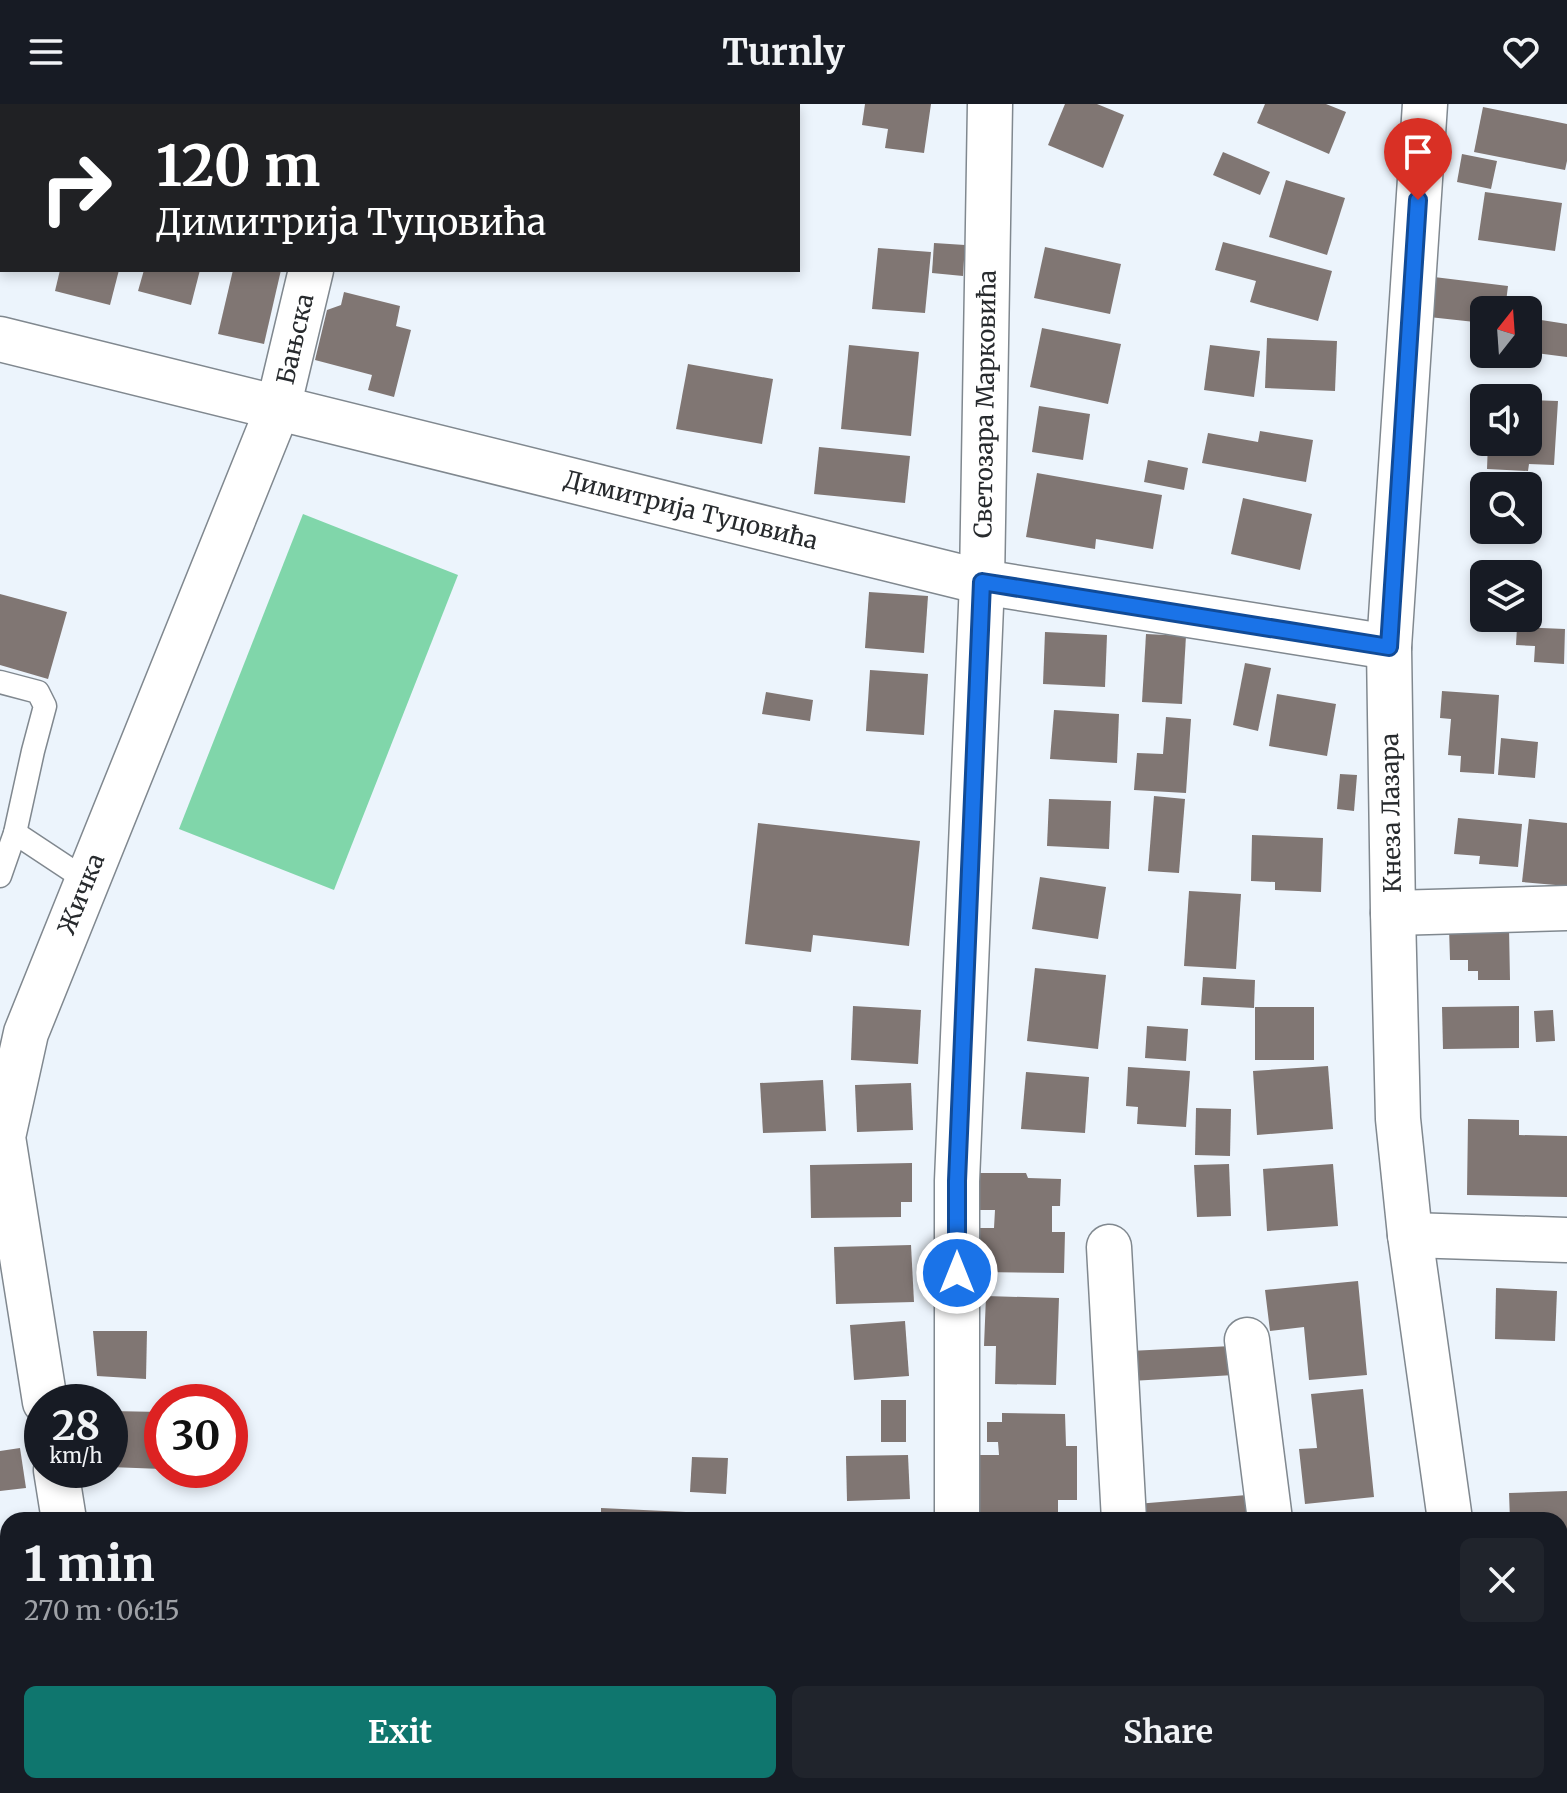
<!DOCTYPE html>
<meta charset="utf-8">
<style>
:root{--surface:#171b24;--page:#20242c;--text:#f1f3f6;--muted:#9ea1a6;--accent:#0f766e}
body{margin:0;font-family:Merriweather,serif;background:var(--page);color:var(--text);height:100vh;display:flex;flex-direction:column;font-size:30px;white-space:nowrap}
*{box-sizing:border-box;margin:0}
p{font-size:26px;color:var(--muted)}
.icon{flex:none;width:44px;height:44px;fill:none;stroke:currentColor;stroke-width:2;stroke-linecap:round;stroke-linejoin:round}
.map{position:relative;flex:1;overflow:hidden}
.sheet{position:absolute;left:0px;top:1408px;width:1568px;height:282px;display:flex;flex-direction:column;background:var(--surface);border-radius:24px 24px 0 0;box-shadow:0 4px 12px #0003}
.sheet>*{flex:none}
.top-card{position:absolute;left:0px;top:0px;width:800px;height:168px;box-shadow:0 4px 12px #0003;background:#202124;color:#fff;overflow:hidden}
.needle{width:52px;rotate:17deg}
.fabs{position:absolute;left:1470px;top:192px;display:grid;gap:16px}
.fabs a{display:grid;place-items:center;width:72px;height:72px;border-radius:12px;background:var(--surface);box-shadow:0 4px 12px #0003;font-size:40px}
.speed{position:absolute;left:24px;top:1280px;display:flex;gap:16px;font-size:40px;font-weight:700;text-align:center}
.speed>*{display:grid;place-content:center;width:104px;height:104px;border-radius:50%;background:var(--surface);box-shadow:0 4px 12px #0003;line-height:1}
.speed small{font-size:20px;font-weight:400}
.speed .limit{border:12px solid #d22;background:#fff;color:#111}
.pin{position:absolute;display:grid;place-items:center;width:68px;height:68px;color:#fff;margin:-82px -34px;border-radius:50% 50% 50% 0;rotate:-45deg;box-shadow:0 0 8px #0007}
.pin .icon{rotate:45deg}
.me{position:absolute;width:88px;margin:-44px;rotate:0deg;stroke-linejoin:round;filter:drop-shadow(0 0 6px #0008)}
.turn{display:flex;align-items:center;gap:28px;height:168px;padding:0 24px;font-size:36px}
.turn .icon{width:104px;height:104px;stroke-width:2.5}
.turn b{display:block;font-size:56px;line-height:68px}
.round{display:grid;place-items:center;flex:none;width:84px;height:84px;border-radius:12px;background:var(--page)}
.head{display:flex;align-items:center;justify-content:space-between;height:136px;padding:0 24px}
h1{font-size:48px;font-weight:700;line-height:60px}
.button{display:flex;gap:16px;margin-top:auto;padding:16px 24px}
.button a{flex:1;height:92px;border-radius:12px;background:var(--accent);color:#fff;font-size:32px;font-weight:700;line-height:92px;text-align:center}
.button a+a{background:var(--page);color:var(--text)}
header{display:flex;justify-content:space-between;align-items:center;height:104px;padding:0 24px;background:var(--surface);font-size:36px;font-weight:700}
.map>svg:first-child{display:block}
.green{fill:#80d6aa}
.building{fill:#807673}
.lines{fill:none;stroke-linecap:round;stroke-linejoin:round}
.lane-casing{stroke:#80888f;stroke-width:25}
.street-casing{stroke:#80888f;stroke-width:47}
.lane{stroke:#fff;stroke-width:22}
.street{stroke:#fff;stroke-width:44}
.route-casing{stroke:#114b97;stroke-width:20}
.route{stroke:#1a73e8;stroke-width:14}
.labels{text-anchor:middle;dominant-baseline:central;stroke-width:8;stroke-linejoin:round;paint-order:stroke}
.street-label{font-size:24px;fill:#272a2d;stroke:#fff}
</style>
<header><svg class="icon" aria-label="menu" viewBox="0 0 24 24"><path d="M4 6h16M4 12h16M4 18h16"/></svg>Turnly<svg class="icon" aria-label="heart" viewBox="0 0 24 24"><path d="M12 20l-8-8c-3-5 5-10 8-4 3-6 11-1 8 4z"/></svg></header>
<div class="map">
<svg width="1567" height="1689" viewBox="0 0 1567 1689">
<rect width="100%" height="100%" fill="#ecf4fc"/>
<!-- green -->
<g class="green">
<path d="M303,410L458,471L334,786L179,725Z"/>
<path d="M391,1682H521L542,1689H391Z"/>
</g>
<!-- building -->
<g class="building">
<path d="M865,0H931L924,49L885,44L888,25L862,21Z"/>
<path d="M1065,0H1097L1124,11L1103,64L1048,41Z"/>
<path d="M1265,0H1326L1346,8L1329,50L1257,19Z"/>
<path d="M1483,3L1567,20V57L1565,66L1474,48Z"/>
<path d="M1223,48L1270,68L1260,91L1213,71Z"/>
<path d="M1462,50L1497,57L1491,85L1457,78Z"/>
<path d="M1286,76L1345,94L1327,151L1269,133Z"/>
<path d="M1485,88L1562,99L1555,147L1478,136Z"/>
<path d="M1223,138L1332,167L1318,217L1250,198L1256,177L1215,166Z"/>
<path d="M934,139L965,141L963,172L932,169Z"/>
<path d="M1045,143L1121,160L1110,210L1034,194Z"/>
<path d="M878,144L931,148L925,209L872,205Z"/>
<path d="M60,166H119L110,201L55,187Z"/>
<path d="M144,166H200L191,201L138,187Z"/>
<path d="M233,166H281L264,240L218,230Z"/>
<path d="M1434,173L1508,182L1505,206H1484V219L1429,213Z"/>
<path d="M344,188L400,202L396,222L411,226L394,293L368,286L372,271L315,256L327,206L341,201Z"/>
<path d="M1528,214L1567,220V253L1528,248Z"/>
<path d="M1042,224L1121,240L1108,300L1030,283Z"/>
<path d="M1267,234L1337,237L1335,287L1265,284Z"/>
<path d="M849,241L919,248L911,332L841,325Z"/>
<path d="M1210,241L1260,247L1254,293L1204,286Z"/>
<path d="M688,260L773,275L762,340L676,325Z"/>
<path d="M1528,296L1558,297L1554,361L1529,360L1528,367L1487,365L1488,338H1528Z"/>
<path d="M1039,302L1090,310L1083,356L1032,348Z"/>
<path d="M1260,327L1313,336L1306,378L1202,359L1208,329L1258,338Z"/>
<path d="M819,343L910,352L905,399L814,390Z"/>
<path d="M1148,356L1188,364L1184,386L1144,378Z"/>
<path d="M1037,369L1162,391L1153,445L1096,435L1095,445L1026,433Z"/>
<path d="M1243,394L1312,410L1300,466L1231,450Z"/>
<path d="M869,488L928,492L924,549L865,544Z"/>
<path d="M0,490L67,508L48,575L0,561Z"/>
<path d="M1517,523L1565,525L1564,560L1534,558L1535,542L1516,541Z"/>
<path d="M1045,528L1107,531L1105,583L1043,580Z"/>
<path d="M1146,530L1186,532L1182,600L1142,598Z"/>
<path d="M1245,559L1271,564L1258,627L1233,621Z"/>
<path d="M870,566L928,570L924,631L866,627Z"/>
<path d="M1442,587L1499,591L1494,670L1460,668L1461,652L1448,651L1451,615L1440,614Z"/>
<path d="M766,588L813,596L810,617L762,610Z"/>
<path d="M1277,590L1336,600L1327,652L1269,642Z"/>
<path d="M1054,606L1119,610L1117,659L1050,655Z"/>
<path d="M1166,613L1191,615L1186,689L1134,686L1137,649L1163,650Z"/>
<path d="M1501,634L1538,638L1535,674L1498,671Z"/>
<path d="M1340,670L1357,671L1354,707L1337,705Z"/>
<path d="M1154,692L1185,695L1179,769L1148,767Z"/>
<path d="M1049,695L1111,697L1109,745L1047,742Z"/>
<path d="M1458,714L1522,720L1518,763L1479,760L1480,752L1454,750Z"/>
<path d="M1529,715L1567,719V782L1522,778Z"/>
<path d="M758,719L920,737L909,842L813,831L811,848L745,840Z"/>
<path d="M1252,731L1323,734L1321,788L1275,786V778L1251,777Z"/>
<path d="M1040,773L1106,783L1098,835L1032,825Z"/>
<path d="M1189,787L1241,790L1236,865L1184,862Z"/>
<path d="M1449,824H1509L1510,876H1478V867H1468V856H1450Z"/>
<path d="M1035,864L1106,871L1098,945L1027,937Z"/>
<path d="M1203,873L1255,876L1254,904L1201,901Z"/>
<path d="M853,902L921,906L918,960L851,956Z"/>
<path d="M1519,902V944L1443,945L1442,903Z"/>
<rect x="1255" y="903" width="59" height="53"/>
<path d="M1553,906L1555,937L1536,938L1534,907Z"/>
<path d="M1147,922L1188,925L1186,957L1145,954Z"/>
<path d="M1328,962L1333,1025L1257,1031L1253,967Z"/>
<path d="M1128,963L1190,967L1186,1023L1137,1020L1138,1003L1126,1002Z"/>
<path d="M1026,968L1089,973L1085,1029L1021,1025Z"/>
<path d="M823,976L826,1027L763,1029L760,979Z"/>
<path d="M911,979L913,1026L857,1028L855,981Z"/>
<path d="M1196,1004L1231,1005L1230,1052L1195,1051Z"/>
<path d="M1468,1015L1519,1016V1031L1567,1032V1093L1467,1091Z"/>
<path d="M912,1059V1098H901V1113L811,1114L810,1061Z"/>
<path d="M1229,1060L1231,1112L1197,1113L1194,1061Z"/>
<path d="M1333,1060L1338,1122L1267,1127L1263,1065Z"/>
<path d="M980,1069H1026L1028,1074L1061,1075L1060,1102H1052V1128H1065L1064,1169L980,1168V1124H994L995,1106H979Z"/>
<path d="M911,1141L914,1198L836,1200L834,1143Z"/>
<path d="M1358,1177L1367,1271L1309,1276L1304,1223L1270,1227L1265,1186Z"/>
<path d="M1496,1184L1557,1187L1555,1237L1495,1235Z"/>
<path d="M986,1192L1059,1194L1056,1281L995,1280L996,1242H984Z"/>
<path d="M905,1217L909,1272L854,1276L850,1221Z"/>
<path d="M93,1227H147L146,1275L97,1272Z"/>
<path d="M1232,1242L1234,1271L1131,1277L1129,1247Z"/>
<path d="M1363,1285L1374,1393L1305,1400L1299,1345L1317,1344L1311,1290Z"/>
<rect x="881" y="1296" width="25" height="42"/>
<path d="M110,1307L162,1308V1365L110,1363Z"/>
<path d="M1002,1309L1065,1310L1066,1342H1077V1396H1058V1409L976,1408L977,1351H999L998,1338H987V1318H1002Z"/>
<path d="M20,1344L26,1384L0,1387V1347Z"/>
<path d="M908,1351L910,1395L847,1397L846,1352Z"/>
<path d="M692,1353L728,1354L726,1390L690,1388Z"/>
<path d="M1567,1387V1451H1560V1416H1510L1509,1389Z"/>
<path d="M1247,1391L1250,1416H1138L1136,1400Z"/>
<path d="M601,1404L686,1408V1416H601Z"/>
<path d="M1385,1408L1386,1416H1319V1411Z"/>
<path d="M1560,1469H1567V1502L1560,1503Z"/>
<rect x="1560" y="1540" width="7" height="49"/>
<path d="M1567,1617V1658L1560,1659V1618Z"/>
</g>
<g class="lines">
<!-- lane casing -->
<g class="lane-casing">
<g id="lane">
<path d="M0,578L38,588L45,602L33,647L15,729L0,772"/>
<path d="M15,729L86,776"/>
</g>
</g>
<!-- street casing -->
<g class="street-casing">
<g id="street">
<path d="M1425,0L1389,543L1393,809L1398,1015L1410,1131L1450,1416"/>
<path d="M350,2V0"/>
<path d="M0,235L982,478L1389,543"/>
<path d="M1393,809L1567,804"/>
<path d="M1410,1131L1567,1136"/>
<path d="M1109,1143L1124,1416"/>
<path d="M1247,1236L1270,1416"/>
<path d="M45,1298L3,1033L26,929L278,304L311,166"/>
<path d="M56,1366L64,1416"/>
<path d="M957,1416V1077L982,478L990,0"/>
<path d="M0,1621H8"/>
<path d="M105,1682L106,1689"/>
<path d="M566,1682L567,1689"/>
<path d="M643,1682L954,1685L982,1682"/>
<path d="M1488,1682L1489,1689"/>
</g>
</g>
<!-- lane -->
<use href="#lane" class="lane"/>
<!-- street -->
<use href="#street" class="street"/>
</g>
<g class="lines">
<!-- route casing -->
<g class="route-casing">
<path id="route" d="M957,1169V1077L982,478L1389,543L1418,96"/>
</g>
<!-- route -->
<use href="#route" class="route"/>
</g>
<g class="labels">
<!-- street labels -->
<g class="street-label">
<text transform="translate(295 235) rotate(-77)">Бањска</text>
<text transform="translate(985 300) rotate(-89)">Светозара Марковића</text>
<text transform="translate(691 406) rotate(14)">Димитрија Туцовића</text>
<text transform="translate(1391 709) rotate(-91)">Кнеза Лазара</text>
<text transform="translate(81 790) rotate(-68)">Жичка</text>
</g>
</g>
</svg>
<div class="fabs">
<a><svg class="needle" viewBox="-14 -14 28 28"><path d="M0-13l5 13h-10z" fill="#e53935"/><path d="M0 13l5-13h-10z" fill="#9ea1a6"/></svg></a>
<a><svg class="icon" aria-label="sound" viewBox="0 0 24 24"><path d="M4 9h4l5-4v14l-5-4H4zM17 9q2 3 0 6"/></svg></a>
<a><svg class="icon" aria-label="search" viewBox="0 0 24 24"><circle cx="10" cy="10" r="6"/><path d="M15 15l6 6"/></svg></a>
<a><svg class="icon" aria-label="layers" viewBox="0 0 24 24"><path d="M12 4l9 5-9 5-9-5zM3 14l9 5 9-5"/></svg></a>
</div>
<div class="speed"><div>28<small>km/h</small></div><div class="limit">30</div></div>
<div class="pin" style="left:1418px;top:96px;background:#d93025"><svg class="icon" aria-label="arrive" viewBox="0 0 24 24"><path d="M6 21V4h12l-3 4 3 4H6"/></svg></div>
<svg class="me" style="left:957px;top:1169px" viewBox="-20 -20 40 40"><circle r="17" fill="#1a73e8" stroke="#fff" stroke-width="3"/><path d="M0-11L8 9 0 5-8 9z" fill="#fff"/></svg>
<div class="top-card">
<div class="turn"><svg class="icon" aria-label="right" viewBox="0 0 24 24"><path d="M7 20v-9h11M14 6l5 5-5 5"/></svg><div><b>120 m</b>Димитрија Туцовића</div></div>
</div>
<section class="sheet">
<div class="head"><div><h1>1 min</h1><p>270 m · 06:15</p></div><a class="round"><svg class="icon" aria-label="close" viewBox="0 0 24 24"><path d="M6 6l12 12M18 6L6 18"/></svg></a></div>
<div class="button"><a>Exit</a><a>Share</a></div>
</section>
</div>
